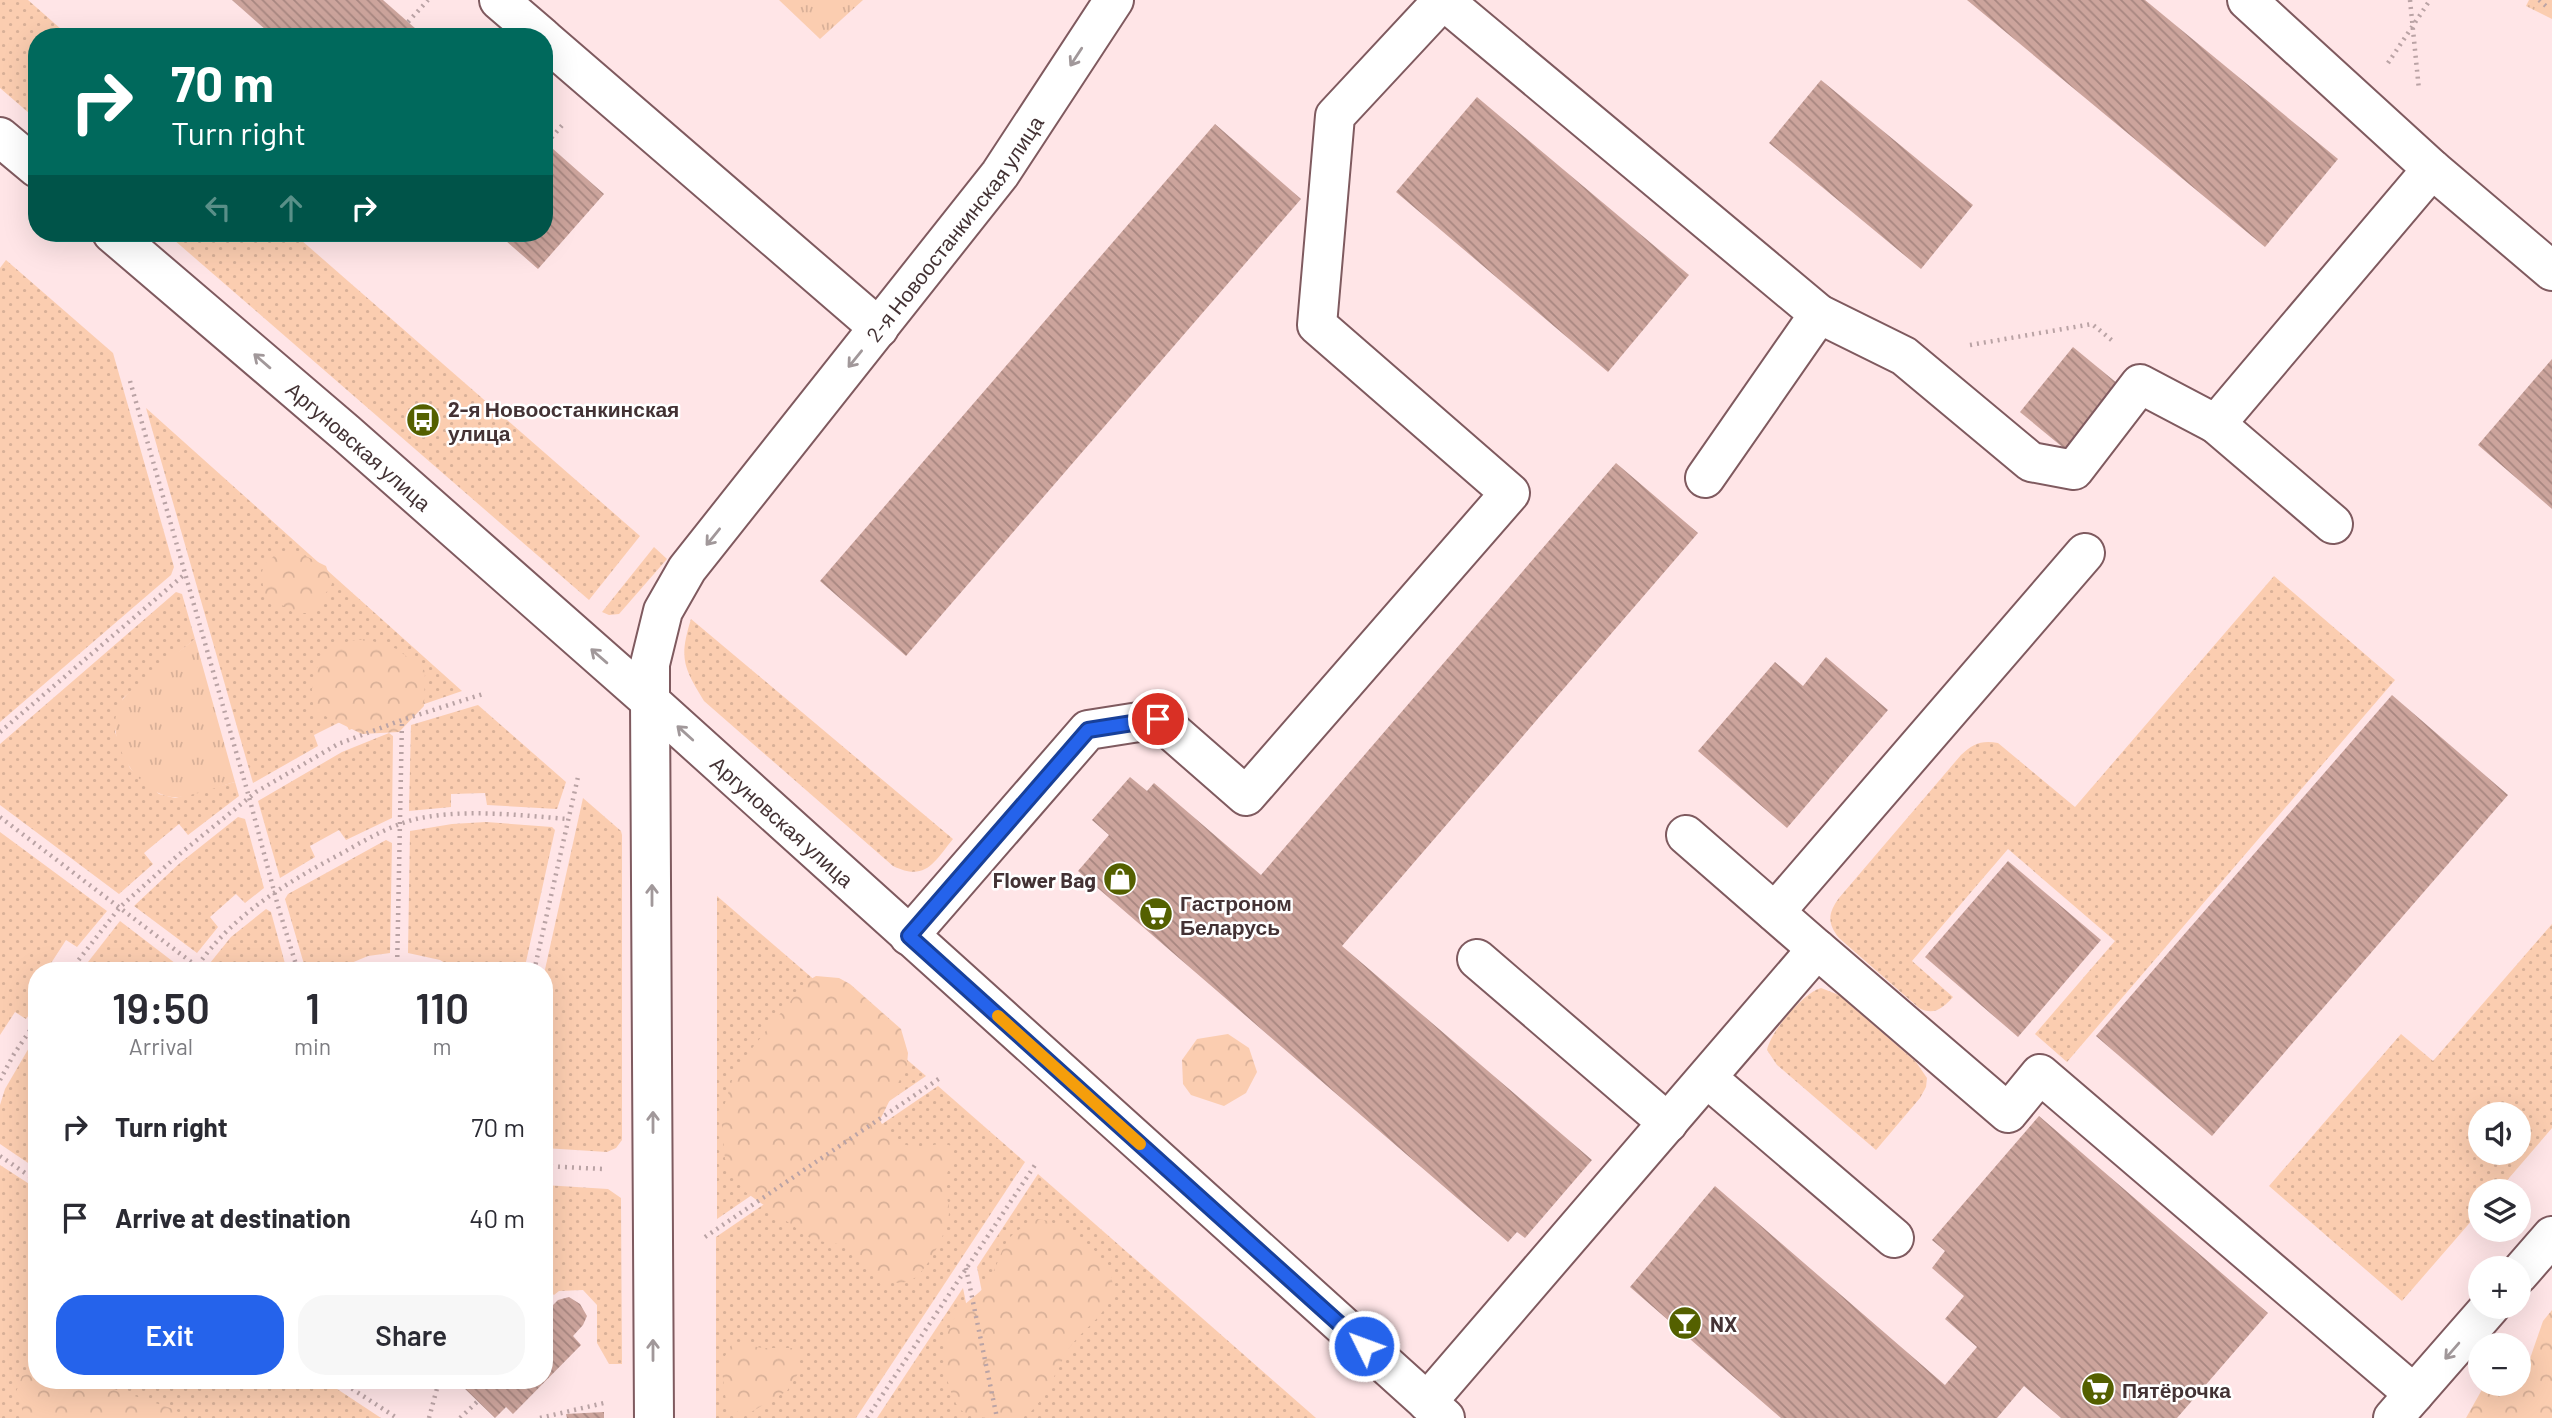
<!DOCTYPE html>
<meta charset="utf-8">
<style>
:root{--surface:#fff;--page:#f7f7f7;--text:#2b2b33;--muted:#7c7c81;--accent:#2563eb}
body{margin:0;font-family:Barlow,sans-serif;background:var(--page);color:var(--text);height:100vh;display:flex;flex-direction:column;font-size:26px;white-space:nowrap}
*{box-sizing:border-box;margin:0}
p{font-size:23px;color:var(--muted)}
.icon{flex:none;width:38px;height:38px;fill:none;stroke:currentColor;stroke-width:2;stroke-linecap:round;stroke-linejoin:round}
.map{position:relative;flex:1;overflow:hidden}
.side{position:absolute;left:28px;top:962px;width:525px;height:427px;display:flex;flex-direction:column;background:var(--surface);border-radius:28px;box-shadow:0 7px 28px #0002}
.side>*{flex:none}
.banner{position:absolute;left:28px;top:28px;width:525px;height:214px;border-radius:28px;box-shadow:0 7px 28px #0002;background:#00695c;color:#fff;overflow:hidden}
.fabs{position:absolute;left:2468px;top:1102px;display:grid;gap:14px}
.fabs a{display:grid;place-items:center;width:63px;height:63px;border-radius:50%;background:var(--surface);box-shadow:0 7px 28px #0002;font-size:35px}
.pin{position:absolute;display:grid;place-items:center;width:60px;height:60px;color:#fff;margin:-30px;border:4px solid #fff;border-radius:50%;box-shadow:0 2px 7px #0007}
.me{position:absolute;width:77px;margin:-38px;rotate:312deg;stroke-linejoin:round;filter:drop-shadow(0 0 5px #0008)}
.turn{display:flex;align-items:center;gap:24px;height:147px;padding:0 28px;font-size:32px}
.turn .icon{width:91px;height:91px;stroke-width:2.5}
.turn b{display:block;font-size:49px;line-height:60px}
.lanes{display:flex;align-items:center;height:66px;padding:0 28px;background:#0003;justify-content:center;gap:35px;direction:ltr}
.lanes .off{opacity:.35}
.eta{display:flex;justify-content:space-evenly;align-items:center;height:119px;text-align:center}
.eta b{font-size:42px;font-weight:600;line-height:49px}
.primary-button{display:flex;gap:14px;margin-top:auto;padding:14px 28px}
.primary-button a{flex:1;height:80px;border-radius:28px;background:var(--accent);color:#fff;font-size:28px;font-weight:600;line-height:80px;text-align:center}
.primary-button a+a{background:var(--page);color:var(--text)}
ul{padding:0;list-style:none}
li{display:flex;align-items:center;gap:21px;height:91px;padding:0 28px}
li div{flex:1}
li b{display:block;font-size:26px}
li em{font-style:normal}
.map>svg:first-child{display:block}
.grass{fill:url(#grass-dots);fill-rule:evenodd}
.forest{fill:url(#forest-crowns)}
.park{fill:url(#park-tufts)}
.building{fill:url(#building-back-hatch)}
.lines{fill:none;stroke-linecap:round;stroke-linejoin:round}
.minor-casing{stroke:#7f5a5f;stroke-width:42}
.major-casing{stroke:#7f5a5f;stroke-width:42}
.path{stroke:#baa3a5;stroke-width:4.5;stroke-dasharray:2 5;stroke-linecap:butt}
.minor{stroke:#fff;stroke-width:38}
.major{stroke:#fff;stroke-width:38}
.oneway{stroke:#a1989a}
.route-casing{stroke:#184099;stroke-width:18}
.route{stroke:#2563eb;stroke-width:12}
.slow{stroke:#f59e0b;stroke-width:12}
.labels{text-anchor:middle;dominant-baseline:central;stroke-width:5;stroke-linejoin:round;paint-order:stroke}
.street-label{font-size:21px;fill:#433234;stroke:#fff}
.poi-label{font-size:21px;font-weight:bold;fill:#433234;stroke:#fff;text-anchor:start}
</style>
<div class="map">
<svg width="2552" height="1418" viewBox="0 0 2552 1418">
<defs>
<pattern id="grass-dots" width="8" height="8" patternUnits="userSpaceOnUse" patternTransform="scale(1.75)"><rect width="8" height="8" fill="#fbcdb0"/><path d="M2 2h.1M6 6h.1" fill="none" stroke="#d8b098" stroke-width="1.8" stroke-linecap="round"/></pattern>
<pattern id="forest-crowns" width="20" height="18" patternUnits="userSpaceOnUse" patternTransform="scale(1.75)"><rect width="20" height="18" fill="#fbcdb0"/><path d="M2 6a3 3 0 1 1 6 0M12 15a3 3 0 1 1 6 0" fill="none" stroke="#d8b098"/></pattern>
<pattern id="park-tufts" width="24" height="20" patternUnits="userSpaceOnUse" patternTransform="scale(1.75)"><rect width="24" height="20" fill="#fbcdb0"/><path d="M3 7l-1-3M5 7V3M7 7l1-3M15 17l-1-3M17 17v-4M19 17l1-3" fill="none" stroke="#d8b098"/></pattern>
<pattern id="building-back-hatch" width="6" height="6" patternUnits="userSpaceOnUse" patternTransform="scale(1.75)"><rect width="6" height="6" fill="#cca49c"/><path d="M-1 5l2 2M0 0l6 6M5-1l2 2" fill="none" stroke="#a78680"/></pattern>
</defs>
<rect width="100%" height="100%" fill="#ffe5e7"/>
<!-- grass -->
<g class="grass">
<path d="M0,0H28L70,37H37V120L0,88Z"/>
<path d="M166,233H293L640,536L589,600Z"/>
<path d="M6,260L113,353L174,567L171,575L0,722V268Z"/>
<path d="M146,408L462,691L349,730L344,720L314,735L318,746L253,783Z"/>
<path d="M654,547L667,559L619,614L609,615L602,612Z"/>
<path d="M2274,576L2395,680L2067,1062L2035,1034L2115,941L2008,849L1912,961L1953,997C1943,1008 1934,1016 1919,1008L1839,938C1827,923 1828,913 1839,898L1961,755C1973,744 1981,740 1998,743L2075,807Z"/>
<path d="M176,592L182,594L195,639L123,698L115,732L130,768L159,794L175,798L235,782L239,796L188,835L179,824L144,853L153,864L119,894L0,805V744Z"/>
<path d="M691,619L953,839C934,862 926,882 893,866L704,701C683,667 679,658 691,619Z"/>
<path d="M478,705L566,782L557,809L487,805L485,793L451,794V807L409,811L411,725Z"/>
<path d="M389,733L393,736L392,818L346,840L339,830L310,846L315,857L280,878L258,801L342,752Z"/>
<path d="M583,798L621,831L622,835V1140L616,1148L607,1152L544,1148V974Z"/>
<path d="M238,817L245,819L264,888L245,903L236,894L210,917L218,927L197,953L134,906L180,863Z"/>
<path d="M486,822L552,827L555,830L524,971H458L440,960L408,953L410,831L452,824Z"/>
<path d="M0,832L107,911L77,947L66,940L46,971H37V1004L26,1019L15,1012L0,1035Z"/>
<path d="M386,840L392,843L390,953L368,956L332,971H306L285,899L288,894Z"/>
<path d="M717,896L926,1076L717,1219Z"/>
<path d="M266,909L271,912L287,971H221L210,963L231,937Z"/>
<path d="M120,921L184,970L183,971H81Z"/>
<path d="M2552,924V1128L2497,1192H2480V1211L2402,1301L2269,1186L2401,1034L2433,1061ZM2480,1115H2518V1153H2480Z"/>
<path d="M1821,988L1839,995L1916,1062L1927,1078L1926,1087L1920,1098L1876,1150L1777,1065L1767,1050C1771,1031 1803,993 1821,988Z"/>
<path d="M37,1034V1169L0,1144V1105L5,1089Z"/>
<path d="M938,1086L1025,1162L856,1418H716V1237Z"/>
<path d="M0,1165L37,1189V1381H325L381,1418H0Z"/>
<path d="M1038,1174L1316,1418H1007L977,1267Z"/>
<path d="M544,1185L608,1189L621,1198L622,1364H609L597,1343V1305L583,1290L559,1291L554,1295L544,1286Z"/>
<path d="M963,1288L989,1418H877Z"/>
</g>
<!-- forest -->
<g class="forest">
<path d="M280,552H297L326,566L332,584L312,613H294L265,594C259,571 260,565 280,552Z"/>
<path d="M366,639L397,649L425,671L424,706L399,732L362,734L315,711C307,683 315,656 344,643C350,640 359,640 366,639Z"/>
<path d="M816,976L839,978L850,984L901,1029L908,1053L907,1065L880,1120L890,1141L919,1148L943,1143L954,1147C954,1163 946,1170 945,1184C944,1193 950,1203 949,1212C949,1229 928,1270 913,1279C905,1284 895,1283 886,1282L850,1246L813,1240L744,1191L725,1159L721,1116L736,1068L806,982Z"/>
<path d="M1228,1034L1249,1048L1257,1072L1246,1093L1224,1106L1191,1095L1183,1084L1182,1060L1197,1039Z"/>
<path d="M1038,1219C1067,1222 1123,1262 1111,1296C1103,1319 1080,1331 1068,1350C1058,1366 1040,1414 1020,1418C1013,1418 1005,1418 998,1418C988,1418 976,1418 967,1414C956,1409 954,1399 950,1389C940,1360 942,1339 957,1313C965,1301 980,1295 987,1283C1008,1250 995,1239 1038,1219Z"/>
<path d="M2552,1310V1418H2466L2484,1386L2489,1384H2518V1371L2527,1367L2543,1321Z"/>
<path d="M733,1342L762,1348H796L801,1369L787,1391L743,1417L726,1401L721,1363Z"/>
<path d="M37,1371V1381H101L114,1389L176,1410L183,1418H25L16,1392L22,1376Z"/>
</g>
<!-- park -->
<g class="park">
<path d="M779,0H863L820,39Z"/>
<path d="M2529,0H2552V19L2526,6Z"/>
<path d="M195,639L235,782C219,786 187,799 172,797C136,793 101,734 121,702C131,686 178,653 195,639Z"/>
</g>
<!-- building -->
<g class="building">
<path d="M232,0H383L425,37H274Z"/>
<path d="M1967,0H2145L2338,159L2265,247Z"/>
<path d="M1821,80L1973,205L1921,269L1769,143Z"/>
<path d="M1477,97L1689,275L1608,372L1396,192Z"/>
<path d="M1215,124L1301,199L906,656L820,581Z"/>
<path d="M544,141L604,194L538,269L497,233H544Z"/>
<path d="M2073,347L2118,384L2066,450L2020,412Z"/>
<path d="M2552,359V509L2478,445Z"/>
<path d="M1616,463L1698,533L1342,946L1592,1160L1525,1238L1517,1232L1508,1242L1078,871L1109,835L1092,820L1130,777L1147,791L1154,783L1261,875Z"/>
<path d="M1826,657L1888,710L1787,828L1698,751L1775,662L1803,686Z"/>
<path d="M2392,695L2508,795L2212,1136L2096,1036Z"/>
<path d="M2008,861L2101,940L2018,1037L1925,957Z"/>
<path d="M2039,1116L2268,1313L2177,1418H2061L2024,1386L1997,1418H1781L1630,1287L1715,1186L1945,1385L1977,1347L1945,1319L1964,1296L1932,1268L1945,1251L1932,1240Z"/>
<path d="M569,1297L580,1304L587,1316L583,1325L573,1336L581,1345L513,1414L506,1407L495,1418L460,1384L463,1381H544V1308L547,1311L558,1300Z"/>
<path d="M604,1412V1418H567L566,1414Z"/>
</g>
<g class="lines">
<!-- minor casing -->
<g class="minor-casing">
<g id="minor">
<path d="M499,0L542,37"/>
<path d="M1443,0L1819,314L1904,356L2031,462L2074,470L2140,384L2216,424L2432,169"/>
<path d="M2247,0L2432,169L2552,271"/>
<path d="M544,39L879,328"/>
<path d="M2216,424L2333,524"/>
<path d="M1705,478L1819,314"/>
<path d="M1686,835L1817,949"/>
<path d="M1775,912L2085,553"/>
<path d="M909,936L1088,730L1158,719L1246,796L1510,493L1317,325L1335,116L1443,0"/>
<path d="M1477,959L1668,1123"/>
<path d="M1707,1078L1894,1238"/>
<path d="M2518,1275L2552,1236"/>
<path d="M1427,1402L1817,949L2008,1113L2040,1074L2414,1394"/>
<path id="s1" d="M654,1418L650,701V664L663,611L687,569L1000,174L1114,0"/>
<path d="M2393,1418L2490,1307"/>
</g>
</g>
<!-- major casing -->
<g class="major-casing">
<g id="major">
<path d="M0,137L37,168"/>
<path id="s2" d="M112,233L346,433L650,701L1445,1418"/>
</g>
</g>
<!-- path -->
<g class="path">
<path d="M2410,0L2419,90"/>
<path d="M2539,0L2547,7"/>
<path d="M408,22L428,0"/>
<path d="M2388,63L2430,0"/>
<path d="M547,143L564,123"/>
<path d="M1970,345L2092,324L2114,342"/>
<path d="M130,381L249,797L278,906L298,971"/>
<path d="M0,732L185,574"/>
<path d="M0,817L203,971"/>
<path d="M70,971L120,907L176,857L256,792L338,744L402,720L483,694"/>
<path d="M194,971C231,915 286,883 344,852C365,840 388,827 412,820C459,808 519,815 567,819"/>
<path d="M397,971L402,720"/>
<path d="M534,971L578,777"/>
<path d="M0,1080L14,1054L37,1020"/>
<path d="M0,1156L37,1181"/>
<path d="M544,1166L603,1169"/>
<path d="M705,1237L940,1078"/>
<path d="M966,1268L997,1418"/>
<path d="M340,1381L397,1418"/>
<path d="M429,1418L439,1381"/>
<path d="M460,1418L478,1401"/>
<path d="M540,1418L604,1403"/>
<path d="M867,1418L1037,1162"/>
</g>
<!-- minor -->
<use href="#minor" class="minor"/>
<!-- major -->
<use href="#major" class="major"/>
</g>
<!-- one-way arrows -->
<defs><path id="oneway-shaft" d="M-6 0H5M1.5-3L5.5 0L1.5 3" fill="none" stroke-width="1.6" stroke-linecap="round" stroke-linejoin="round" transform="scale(1.75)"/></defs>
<g class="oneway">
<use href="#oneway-shaft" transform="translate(1076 57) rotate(123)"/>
<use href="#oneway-shaft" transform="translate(855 359) rotate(129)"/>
<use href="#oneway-shaft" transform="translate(262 361) rotate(-139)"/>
<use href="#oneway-shaft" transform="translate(713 537) rotate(129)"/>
<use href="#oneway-shaft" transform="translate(599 656) rotate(-139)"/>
<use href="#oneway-shaft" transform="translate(685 733) rotate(-138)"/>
<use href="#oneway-shaft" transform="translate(652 895) rotate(-90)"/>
<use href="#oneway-shaft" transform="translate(653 1122) rotate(-90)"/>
<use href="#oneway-shaft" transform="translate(653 1350) rotate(-90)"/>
<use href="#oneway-shaft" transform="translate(2452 1351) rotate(131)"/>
</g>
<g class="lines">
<!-- route casing -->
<g class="route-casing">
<path id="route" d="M1158,719L1088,730L909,936L1364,1346"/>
</g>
<!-- route -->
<use href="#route" class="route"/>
<!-- slow -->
<path class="slow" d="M998,1016L1140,1144"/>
</g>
<!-- icons -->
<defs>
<g id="bus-disc" transform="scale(1.75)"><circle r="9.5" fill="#546000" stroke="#fff"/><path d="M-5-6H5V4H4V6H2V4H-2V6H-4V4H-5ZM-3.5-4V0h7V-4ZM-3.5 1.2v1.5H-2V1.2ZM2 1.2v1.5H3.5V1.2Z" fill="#fff"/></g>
<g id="shop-disc" transform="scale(1.75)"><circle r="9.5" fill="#546000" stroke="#fff"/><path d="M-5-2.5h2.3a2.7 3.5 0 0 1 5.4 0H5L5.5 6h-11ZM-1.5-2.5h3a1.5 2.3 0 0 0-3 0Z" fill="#fff"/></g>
<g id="supermarket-disc" transform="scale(1.75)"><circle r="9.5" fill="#546000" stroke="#fff"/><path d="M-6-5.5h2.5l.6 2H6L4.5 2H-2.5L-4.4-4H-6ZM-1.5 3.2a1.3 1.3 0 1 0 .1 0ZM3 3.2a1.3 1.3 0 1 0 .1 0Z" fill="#fff"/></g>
<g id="bar-disc" transform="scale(1.75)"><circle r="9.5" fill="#546000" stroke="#fff"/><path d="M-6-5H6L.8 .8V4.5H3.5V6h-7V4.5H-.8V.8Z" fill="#fff"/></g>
</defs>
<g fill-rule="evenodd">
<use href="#bus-disc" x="423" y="420"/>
<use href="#shop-disc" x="1120" y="879"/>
<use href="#supermarket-disc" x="1156" y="914"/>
<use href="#bar-disc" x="1685" y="1323"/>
<use href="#supermarket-disc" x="2098" y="1389"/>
</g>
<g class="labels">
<!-- street labels -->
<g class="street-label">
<text stroke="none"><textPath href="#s1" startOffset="1290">2-я Новоостанкинская улица</textPath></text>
<text stroke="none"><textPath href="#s2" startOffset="326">Аргуновская улица</textPath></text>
<text stroke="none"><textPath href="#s2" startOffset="892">Аргуновская улица</textPath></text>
</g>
<!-- poi labels -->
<g class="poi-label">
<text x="448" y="408">2-я Новоостанкинская<tspan x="448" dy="24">улица</tspan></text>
<text x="1096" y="879" text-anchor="end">Flower Bag</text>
<text x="1180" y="902">Гастроном<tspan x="1180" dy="24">Беларусь</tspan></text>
<text x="1710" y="1323">NX</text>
<text x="2122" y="1389">Пятёрочка</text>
</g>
</g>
</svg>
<div class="fabs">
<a><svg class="icon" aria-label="sound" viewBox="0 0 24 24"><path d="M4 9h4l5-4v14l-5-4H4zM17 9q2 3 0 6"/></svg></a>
<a><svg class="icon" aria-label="layers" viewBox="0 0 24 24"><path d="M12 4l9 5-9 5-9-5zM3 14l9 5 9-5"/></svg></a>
<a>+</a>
<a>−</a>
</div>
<div class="pin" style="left:1158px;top:719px;background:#d93025"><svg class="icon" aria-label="arrive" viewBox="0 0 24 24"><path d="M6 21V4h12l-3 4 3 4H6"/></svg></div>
<svg class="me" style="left:1364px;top:1346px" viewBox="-20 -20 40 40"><circle r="17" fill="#2563eb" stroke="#fff" stroke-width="3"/><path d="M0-11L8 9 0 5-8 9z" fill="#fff"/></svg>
<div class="banner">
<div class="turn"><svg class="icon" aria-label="right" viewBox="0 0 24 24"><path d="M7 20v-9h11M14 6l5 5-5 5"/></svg><div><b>70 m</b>Turn right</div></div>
<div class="lanes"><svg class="icon off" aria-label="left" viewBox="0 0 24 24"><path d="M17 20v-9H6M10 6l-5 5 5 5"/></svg><svg class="icon off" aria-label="ahead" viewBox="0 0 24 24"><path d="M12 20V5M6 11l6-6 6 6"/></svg><svg class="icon" aria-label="right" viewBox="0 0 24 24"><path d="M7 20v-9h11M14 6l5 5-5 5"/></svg></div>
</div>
<section class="side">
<div class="eta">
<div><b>19:50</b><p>Arrival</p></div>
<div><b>1</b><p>min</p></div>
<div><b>110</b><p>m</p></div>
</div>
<ul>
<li><svg class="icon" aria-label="right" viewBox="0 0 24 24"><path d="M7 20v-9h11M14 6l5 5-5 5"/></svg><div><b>Turn right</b></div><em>70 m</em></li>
<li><svg class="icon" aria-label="arrive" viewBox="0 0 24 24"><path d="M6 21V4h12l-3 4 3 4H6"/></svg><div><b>Arrive at destination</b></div><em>40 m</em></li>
</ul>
<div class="primary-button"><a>Exit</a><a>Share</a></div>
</section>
</div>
